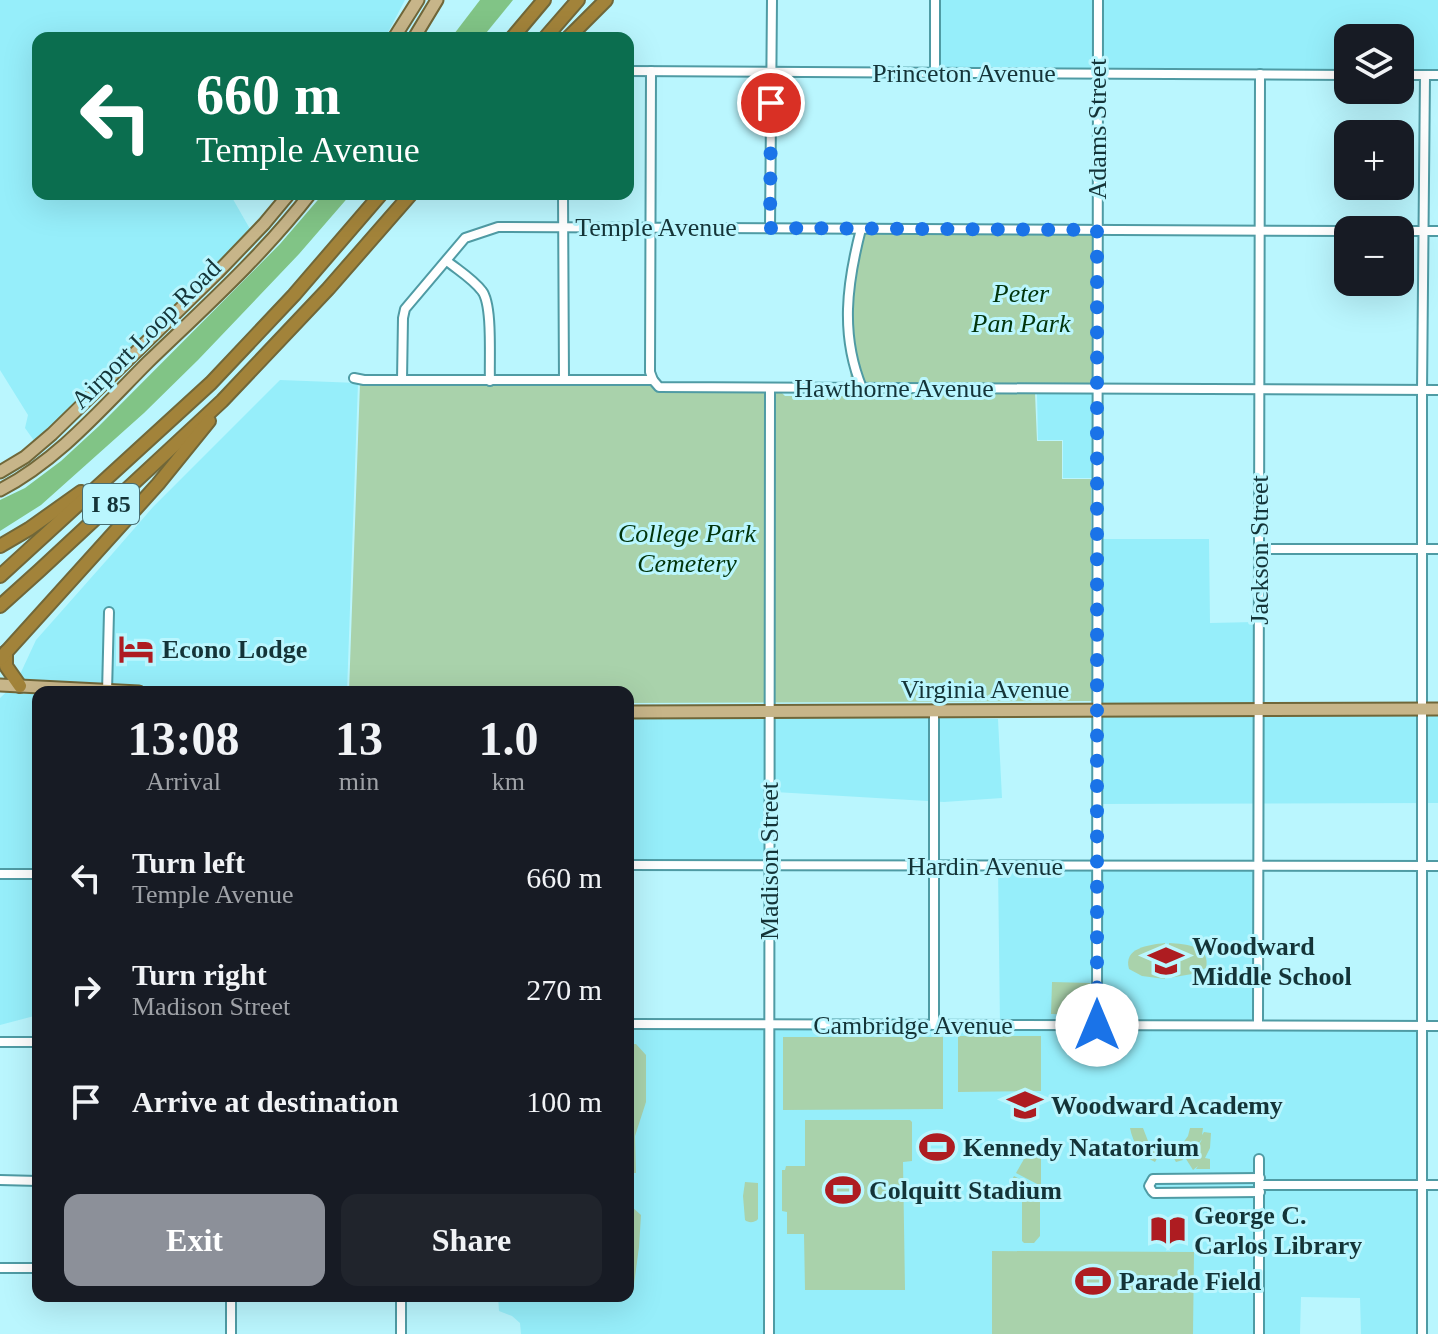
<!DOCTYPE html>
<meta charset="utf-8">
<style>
:root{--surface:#171b24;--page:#20242c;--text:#f1f3f6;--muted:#9ea1a6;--accent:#8c9099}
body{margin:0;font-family:Georgia,serif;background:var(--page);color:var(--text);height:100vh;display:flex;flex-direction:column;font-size:30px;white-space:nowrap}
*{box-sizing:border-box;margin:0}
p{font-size:26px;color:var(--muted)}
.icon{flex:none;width:44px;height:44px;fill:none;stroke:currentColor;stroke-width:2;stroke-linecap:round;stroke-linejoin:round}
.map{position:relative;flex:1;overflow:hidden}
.sheet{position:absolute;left:32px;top:686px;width:602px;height:616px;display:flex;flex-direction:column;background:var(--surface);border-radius:16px;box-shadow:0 8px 32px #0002}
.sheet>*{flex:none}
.hud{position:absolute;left:32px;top:32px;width:602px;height:168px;border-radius:16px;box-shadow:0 8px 32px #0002;background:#0b6e4f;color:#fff;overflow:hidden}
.fabs{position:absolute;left:1334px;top:24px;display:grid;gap:16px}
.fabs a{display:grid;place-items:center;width:80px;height:80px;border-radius:16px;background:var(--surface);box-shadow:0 8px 32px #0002;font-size:40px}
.pin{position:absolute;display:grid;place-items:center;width:68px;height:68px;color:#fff;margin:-34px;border:4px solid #fff;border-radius:50%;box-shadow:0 2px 8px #0007}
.me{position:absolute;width:88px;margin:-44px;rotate:0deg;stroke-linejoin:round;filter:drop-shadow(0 0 6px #0008)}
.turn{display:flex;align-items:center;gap:28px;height:168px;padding:0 32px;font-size:36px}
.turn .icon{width:104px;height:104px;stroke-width:2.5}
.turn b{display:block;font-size:56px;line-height:68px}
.eta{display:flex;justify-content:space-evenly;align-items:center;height:136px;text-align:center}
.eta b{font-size:48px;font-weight:700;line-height:56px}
.cta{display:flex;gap:16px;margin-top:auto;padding:16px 32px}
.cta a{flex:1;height:92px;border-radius:16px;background:var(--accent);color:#fff;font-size:32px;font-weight:700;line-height:92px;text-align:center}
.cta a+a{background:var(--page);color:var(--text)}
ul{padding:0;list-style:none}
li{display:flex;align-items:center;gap:24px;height:112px;padding:0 32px}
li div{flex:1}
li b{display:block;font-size:30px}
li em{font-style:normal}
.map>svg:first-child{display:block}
.built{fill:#96eefa}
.green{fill:#a9d2ab}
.forest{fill:#81c486}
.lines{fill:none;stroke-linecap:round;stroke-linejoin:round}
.minor-casing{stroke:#4f9ba4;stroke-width:12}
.major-casing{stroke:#706739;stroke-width:15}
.highway-casing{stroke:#706739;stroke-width:16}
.minor{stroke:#fff;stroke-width:8}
.major{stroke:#c7b589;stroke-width:11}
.highway{stroke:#a2833a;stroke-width:12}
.route{stroke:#1a73e8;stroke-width:14;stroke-dasharray:0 25.2}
.labels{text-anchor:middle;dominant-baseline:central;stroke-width:6;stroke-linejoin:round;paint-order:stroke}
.shield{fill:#baf6fe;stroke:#466e73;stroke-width:2}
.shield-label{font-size:24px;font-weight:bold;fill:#143438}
.street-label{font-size:26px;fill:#143438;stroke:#baf6fe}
.park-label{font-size:26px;font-style:italic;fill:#01340b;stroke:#baf6fe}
.poi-label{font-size:26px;font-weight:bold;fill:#143438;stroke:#baf6fe;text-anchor:start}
</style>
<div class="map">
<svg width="1438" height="1334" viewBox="0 0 1438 1334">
<rect width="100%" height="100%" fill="#baf6fe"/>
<!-- built -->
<g class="built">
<path d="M0,0H405L385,38H38V194H230L250,229L175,306L35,442L25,428L28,415L0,370Z"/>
<path d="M940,0H1438V70H1400V38H1348V70L940,68Z"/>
<path d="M280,380L358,383L347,692H38V1015L0,1025V698L16,683L36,640L113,553L153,507Z"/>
<path d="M1100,391V478H1063V440H1038L1037,394Z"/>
<path d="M1101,539H1209L1210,623L1255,622L1254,714L1438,713V803L1093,804V777L1099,719Z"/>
<path d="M628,712L998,719L1002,798L944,802L775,792L774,861H628Z"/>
<path d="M998,866H1259V1025L1422,1026V1334H1361L1360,1298L1301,1297L1300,1334H521L520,1323L512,1316L499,1311L498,1296H628V1023L1000,1025Z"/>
</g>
<!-- green -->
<g class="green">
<path d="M1099,227L1100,391L850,387L854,269L860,234Z"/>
<path d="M360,383L649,385L666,392L782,393L785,396H845L849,393H1035L1037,441H1062V479H1091L1092,701L628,703V692H349Z"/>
<path d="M1165,943V979L1142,976L1129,969C1123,948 1148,945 1165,943Z"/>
<path d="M1169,943C1186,944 1211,946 1206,968L1192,974L1169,978Z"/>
<path d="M1052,982L1090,983L1089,1015L1051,1014Z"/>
<path d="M958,1036H1041V1091L958,1092Z"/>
<path d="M783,1037H943V1109L783,1110Z"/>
<path d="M628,1044H636L646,1055V1102L635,1136L636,1173H628Z"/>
<path d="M805,1120H910L912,1122V1161L903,1162L905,1290H805L804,1234H787V1212L782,1211V1170H785L786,1166H805Z"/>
<path d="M1130,1128H1143L1148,1141L1155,1146L1152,1152L1156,1147L1166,1150L1176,1147L1183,1160L1176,1162L1172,1155L1166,1153L1159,1155L1155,1162C1142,1156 1133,1144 1130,1128Z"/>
<path d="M1190,1128H1203L1202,1135L1204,1132L1211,1133L1210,1148L1205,1158L1210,1159V1169H1196L1198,1166L1193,1170L1186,1159L1196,1151L1202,1139L1186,1158L1180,1147L1188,1136Z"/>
<path d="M1041,1155V1186L1016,1173L1024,1159Z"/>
<path d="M1014,1176L1039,1189L1022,1198H1002Z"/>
<path d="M745,1182L758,1183V1219C755,1223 748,1223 745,1220L743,1196Z"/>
<path d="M1040,1192V1236L1034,1243H1024L1022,1241V1202Z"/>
<path d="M628,1207H632L641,1215L639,1247L633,1292H628Z"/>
<path d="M992,1251L1194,1252L1193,1334H992Z"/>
</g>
<!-- forest -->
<g class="forest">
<path d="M480,0H513L482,38H451Z"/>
<path d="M323,194H351L299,254L198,360L144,413L41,505L0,531V500L25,488L61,461L99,426L280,244Z"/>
</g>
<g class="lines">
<!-- minor casing -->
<g class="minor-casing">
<g id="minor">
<path d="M935,0V73"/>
<path d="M628,71L1348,75"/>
<path d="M651,71L650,372L653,380"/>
<path d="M1400,75H1438"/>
<path d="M563,194L564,380"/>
<path d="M770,228L772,0"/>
<path d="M861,229C847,283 840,335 862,388"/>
<path d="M1400,231H1438"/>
<path d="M447,261C458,270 473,279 482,291C493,305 489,361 490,381"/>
<path d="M354,378L364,380H653L659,387L1438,390"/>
<path d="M402,380L403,318L405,309L465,238L498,227L1348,231"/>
<path d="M1259,549H1438"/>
<path d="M107,692L109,612"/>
<path d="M628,865L1438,866"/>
<path d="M0,874H38"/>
<path d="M628,1024L1438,1026"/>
<path d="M934,1025V711"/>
<path d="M1097,1025L1098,0"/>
<path d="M1258,1025L1260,74"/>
<path d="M0,1042H38"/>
<path d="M1260,1178L1153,1179L1149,1186L1152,1191L1154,1193L1260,1192"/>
<path d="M0,1180L38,1181"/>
<path d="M1260,1185H1438"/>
<path d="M0,1268H38"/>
<path d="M231,1296V1334"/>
<path d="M401,1296V1334"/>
<path d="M769,1334L770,388"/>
<path d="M1259,1334V1159"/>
<path d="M1422,1334V390L1425,75"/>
</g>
</g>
<!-- major casing -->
<g class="major-casing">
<g id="major">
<path d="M394,38L418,0"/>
<path d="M414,38L437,0"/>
<path d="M0,472L25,457L52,434L217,273L264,224L289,194"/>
<path d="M0,490C58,460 102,408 148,362C204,308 262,256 310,194"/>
<path d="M0,685L139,692"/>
<path d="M628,712L1438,709"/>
</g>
</g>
<!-- highway casing -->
<g class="highway-casing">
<g id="highway">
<path d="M512,38L544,0"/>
<path d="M545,38L578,0"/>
<path d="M568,38L606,0"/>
<path d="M0,546L29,529L81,492"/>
<path d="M0,576L211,383L294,295L381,194"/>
<path d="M0,606L40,570L222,401L328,289L411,194"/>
<path d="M6,652V666L20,686"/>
<path d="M0,659L158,484L209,421"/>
</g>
</g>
<!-- minor -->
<use href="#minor" class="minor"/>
<!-- major -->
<use href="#major" class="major"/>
<!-- highway -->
<use href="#highway" class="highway"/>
</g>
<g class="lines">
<!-- route -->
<path class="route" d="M771,103L770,228L1097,230V1025"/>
</g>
<!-- icons -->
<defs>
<g id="hotel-bare" transform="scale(2.76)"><path d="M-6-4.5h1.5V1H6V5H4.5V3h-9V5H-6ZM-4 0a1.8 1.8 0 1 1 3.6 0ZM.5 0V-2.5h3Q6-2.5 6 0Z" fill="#ae1c21" stroke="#baf6fe" stroke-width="2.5" paint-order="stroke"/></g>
<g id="school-bare" transform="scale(2.76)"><path d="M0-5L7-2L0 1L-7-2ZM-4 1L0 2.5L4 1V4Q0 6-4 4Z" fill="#ae1c21" stroke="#baf6fe" stroke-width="2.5" paint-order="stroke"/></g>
<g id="stadium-bare" transform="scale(2.76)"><path d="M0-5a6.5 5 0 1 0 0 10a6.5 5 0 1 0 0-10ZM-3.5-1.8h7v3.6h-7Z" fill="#ae1c21" stroke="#baf6fe" stroke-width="2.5" paint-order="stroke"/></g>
<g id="library-bare" transform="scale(2.76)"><path d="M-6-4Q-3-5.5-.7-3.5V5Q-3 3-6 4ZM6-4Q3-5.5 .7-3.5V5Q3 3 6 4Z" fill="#ae1c21" stroke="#baf6fe" stroke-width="2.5" paint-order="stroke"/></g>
</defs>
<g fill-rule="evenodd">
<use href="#hotel-bare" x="136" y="649"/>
<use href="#school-bare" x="1166" y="961"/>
<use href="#school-bare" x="1025" y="1105"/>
<use href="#stadium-bare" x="937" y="1147"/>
<use href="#stadium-bare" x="843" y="1190"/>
<use href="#library-bare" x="1168" y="1230"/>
<use href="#stadium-bare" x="1093" y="1281"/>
</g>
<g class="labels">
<!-- shield labels -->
<rect class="shield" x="83" y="484" width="56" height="40" rx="6"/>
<g class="shield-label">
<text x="111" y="504">I 85</text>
</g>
<!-- street labels -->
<g class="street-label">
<text x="964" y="73">Princeton Avenue</text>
<text transform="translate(1097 129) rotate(-90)">Adams Street</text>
<text x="656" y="227">Temple Avenue</text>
<text transform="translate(146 334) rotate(-45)">Airport Loop Road</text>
<text x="894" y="388">Hawthorne Avenue</text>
<text transform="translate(1259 550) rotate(-90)">Jackson Street</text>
<text x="985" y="689">Virginia Avenue</text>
<text transform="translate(769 861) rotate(-90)">Madison Street</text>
<text x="985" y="866">Hardin Avenue</text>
<text x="913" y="1025">Cambridge Avenue</text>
</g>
<!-- park labels -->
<g class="park-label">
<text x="1021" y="293">Peter<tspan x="1021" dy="30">Pan Park</tspan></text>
<text x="687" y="533">College Park<tspan x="687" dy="30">Cemetery</tspan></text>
</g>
<!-- poi labels -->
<g class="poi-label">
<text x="162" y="649">Econo Lodge</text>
<text x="1192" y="946">Woodward<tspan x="1192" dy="30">Middle School</tspan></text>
<text x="1051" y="1105">Woodward Academy</text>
<text x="963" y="1147">Kennedy Natatorium</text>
<text x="869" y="1190">Colquitt Stadium</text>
<text x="1194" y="1215">George C.<tspan x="1194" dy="30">Carlos Library</tspan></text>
<text x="1119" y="1281">Parade Field</text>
</g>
</g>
</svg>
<div class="fabs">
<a><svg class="icon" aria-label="layers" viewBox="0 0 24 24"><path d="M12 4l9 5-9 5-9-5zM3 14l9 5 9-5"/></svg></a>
<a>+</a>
<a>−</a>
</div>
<div class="pin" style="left:771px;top:103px;background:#d93025"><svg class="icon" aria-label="arrive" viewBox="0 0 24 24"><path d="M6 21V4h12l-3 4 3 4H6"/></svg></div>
<svg class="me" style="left:1097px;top:1025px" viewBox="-20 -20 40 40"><circle r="19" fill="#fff"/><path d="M0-13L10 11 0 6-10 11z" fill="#1a73e8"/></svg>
<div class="hud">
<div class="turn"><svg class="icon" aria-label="left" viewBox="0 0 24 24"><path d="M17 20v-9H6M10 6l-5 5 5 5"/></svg><div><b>660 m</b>Temple Avenue</div></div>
</div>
<section class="sheet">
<div class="eta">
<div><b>13:08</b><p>Arrival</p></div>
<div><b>13</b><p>min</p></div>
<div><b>1.0</b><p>km</p></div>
</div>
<ul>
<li><svg class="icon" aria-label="left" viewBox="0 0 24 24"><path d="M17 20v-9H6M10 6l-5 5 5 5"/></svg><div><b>Turn left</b><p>Temple Avenue</p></div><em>660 m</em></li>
<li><svg class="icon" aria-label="right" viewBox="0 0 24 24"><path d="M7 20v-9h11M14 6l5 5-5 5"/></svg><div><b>Turn right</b><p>Madison Street</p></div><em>270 m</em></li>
<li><svg class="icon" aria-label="arrive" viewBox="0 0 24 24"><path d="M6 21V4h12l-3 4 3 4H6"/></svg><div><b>Arrive at destination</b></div><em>100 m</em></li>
</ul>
<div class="cta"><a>Exit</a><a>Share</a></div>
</section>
</div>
